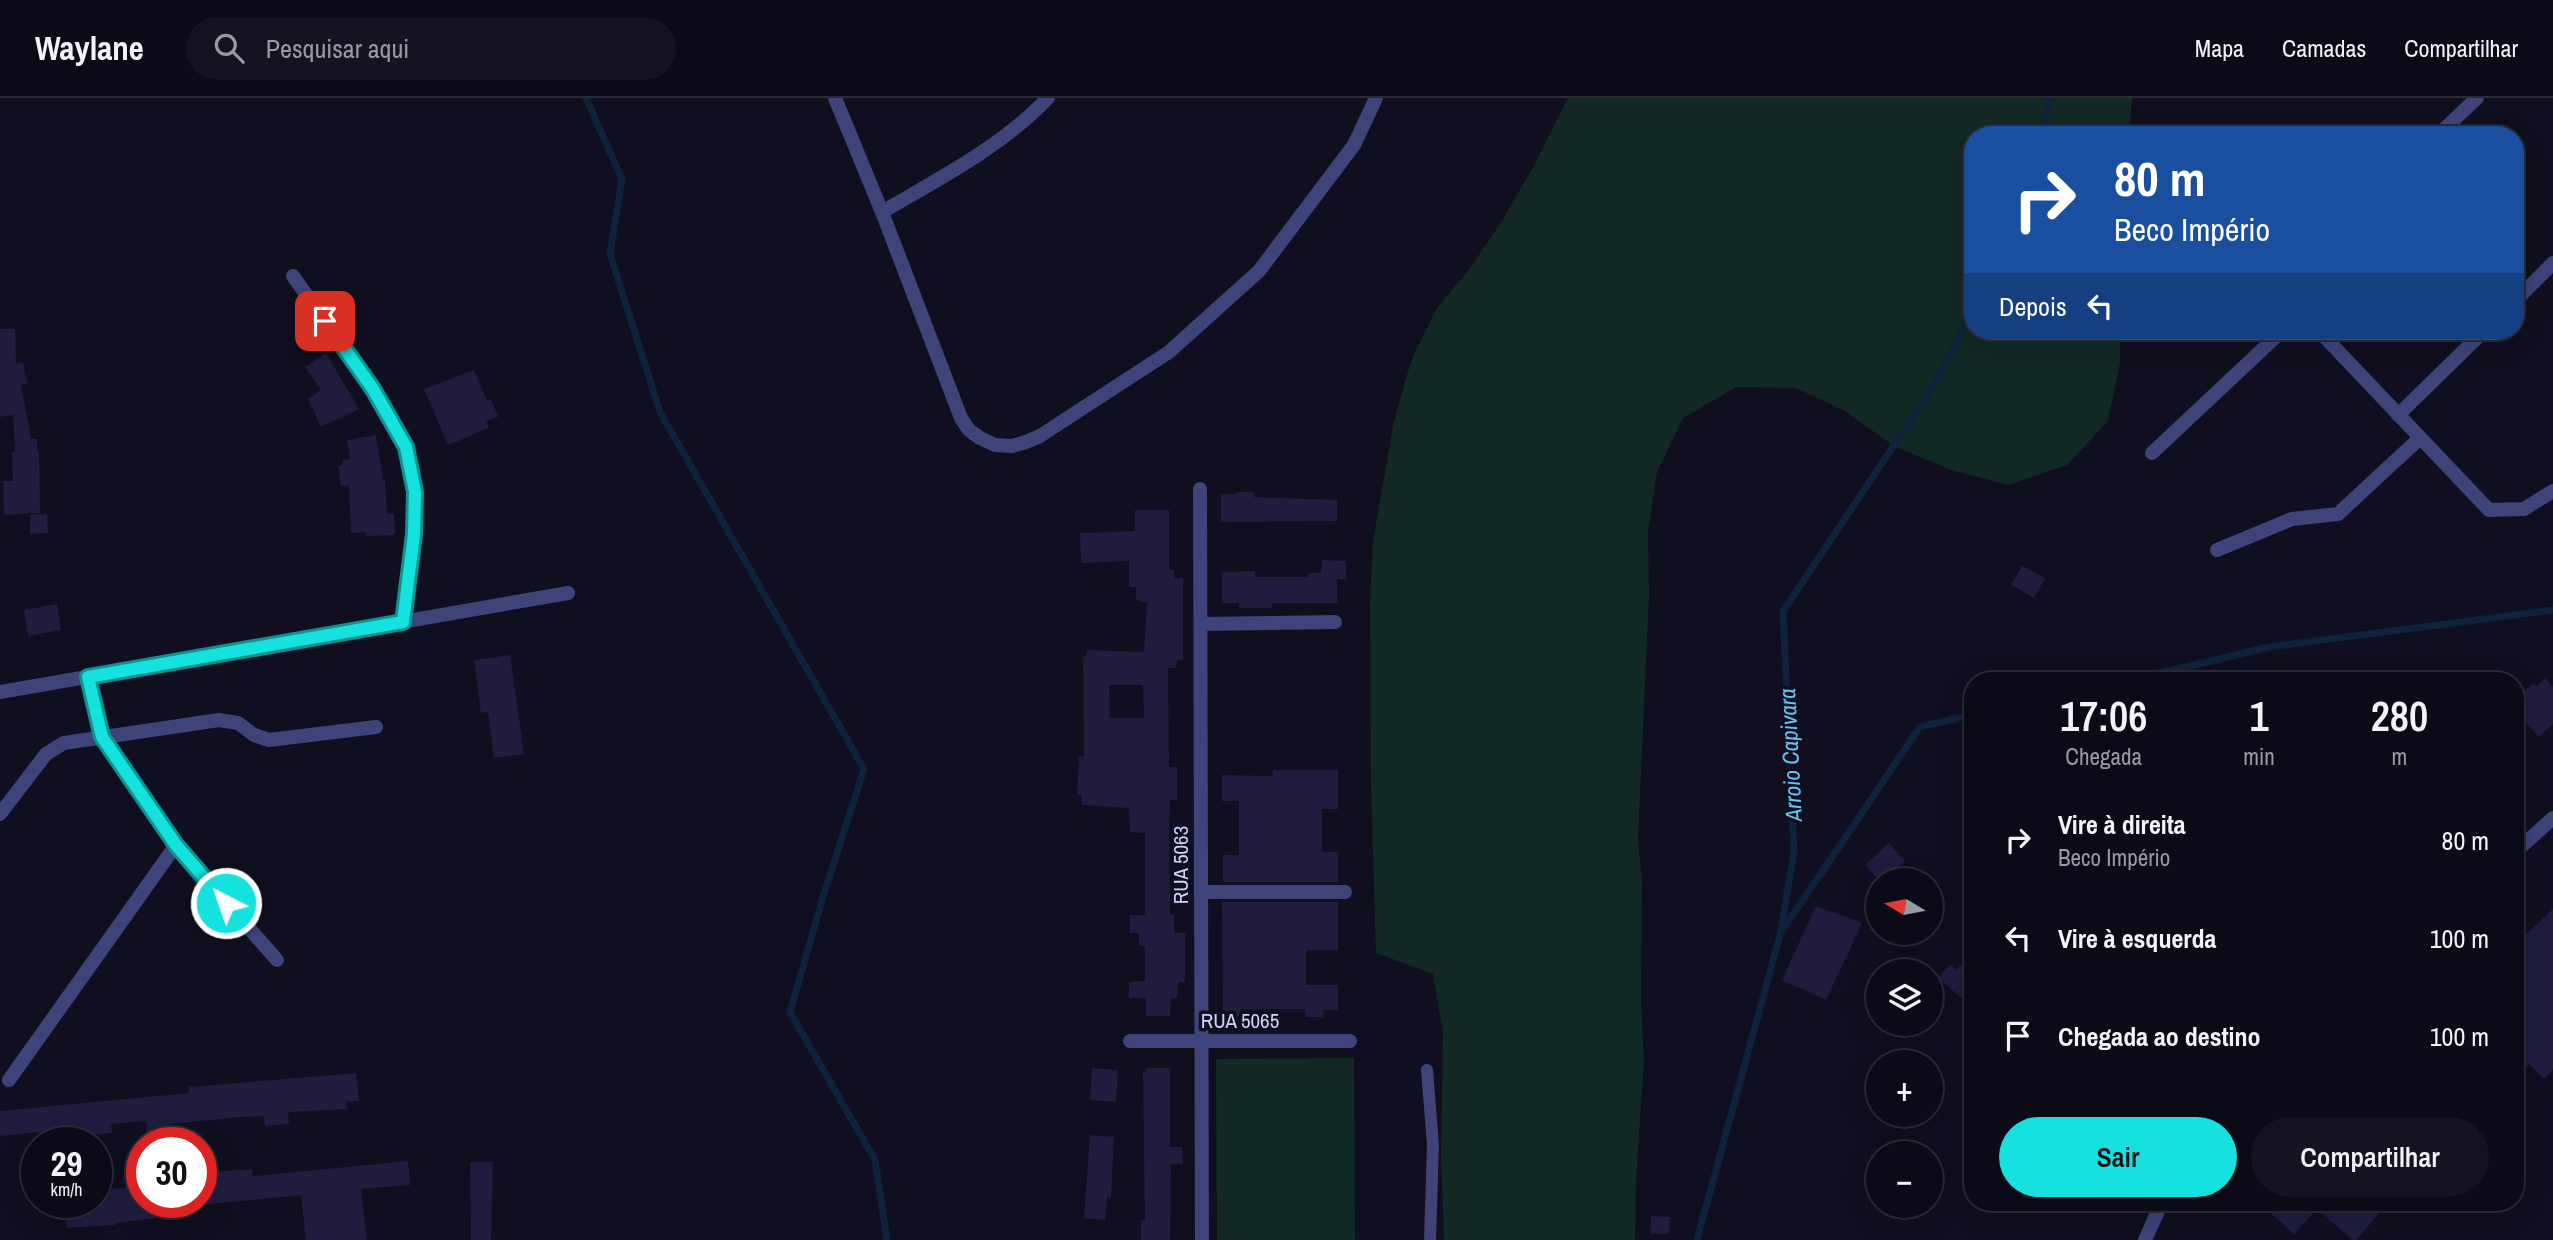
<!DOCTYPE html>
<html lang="pt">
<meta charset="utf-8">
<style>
:root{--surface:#0b0b17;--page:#141420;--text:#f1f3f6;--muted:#9a9ba1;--line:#2b2b36;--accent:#15e2de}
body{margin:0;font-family:"Archivo Narrow",sans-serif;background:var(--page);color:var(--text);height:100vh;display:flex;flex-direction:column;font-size:26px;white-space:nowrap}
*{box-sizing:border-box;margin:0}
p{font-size:23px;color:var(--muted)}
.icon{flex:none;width:38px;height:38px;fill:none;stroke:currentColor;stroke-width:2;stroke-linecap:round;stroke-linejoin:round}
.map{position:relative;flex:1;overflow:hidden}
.side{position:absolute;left:1964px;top:574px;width:560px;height:539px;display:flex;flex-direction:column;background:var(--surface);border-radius:28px;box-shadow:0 7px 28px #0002,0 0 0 2px var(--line)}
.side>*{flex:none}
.hud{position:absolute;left:1964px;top:28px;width:560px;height:214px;border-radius:28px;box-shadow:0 7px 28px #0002,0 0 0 2px var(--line);background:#1a4fa0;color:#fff;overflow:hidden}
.needle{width:46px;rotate:280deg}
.fabs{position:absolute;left:1866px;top:770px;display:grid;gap:14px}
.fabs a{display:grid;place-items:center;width:77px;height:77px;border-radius:50%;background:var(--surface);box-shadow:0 7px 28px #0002,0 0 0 2px var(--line);font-size:35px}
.speed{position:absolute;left:21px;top:1029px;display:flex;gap:14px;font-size:35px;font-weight:700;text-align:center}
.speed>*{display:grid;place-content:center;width:91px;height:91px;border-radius:50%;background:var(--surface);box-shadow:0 7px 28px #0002,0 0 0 2px var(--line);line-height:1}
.speed small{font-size:18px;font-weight:400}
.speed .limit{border:10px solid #d22;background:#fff;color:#111}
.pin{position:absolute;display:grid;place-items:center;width:60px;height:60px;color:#fff;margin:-30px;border-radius:14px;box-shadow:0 4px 10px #0006}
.me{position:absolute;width:77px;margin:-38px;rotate:319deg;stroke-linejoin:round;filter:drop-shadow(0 0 5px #0008)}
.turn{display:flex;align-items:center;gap:24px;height:147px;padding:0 35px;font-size:32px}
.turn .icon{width:91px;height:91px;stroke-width:2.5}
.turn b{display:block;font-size:49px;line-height:60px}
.then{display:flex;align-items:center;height:66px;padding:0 35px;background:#0003;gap:14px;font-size:26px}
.eta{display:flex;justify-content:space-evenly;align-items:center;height:119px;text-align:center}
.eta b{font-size:42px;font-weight:600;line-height:49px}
.cta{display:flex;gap:14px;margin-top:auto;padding:14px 35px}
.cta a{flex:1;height:80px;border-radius:42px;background:var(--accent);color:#111;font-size:28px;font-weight:600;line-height:80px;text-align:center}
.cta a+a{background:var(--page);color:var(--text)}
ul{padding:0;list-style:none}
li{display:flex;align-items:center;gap:21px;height:98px;padding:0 35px}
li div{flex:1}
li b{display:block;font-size:26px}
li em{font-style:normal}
header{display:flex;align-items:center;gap:42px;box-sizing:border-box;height:98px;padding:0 35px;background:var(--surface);border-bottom:2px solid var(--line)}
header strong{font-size:33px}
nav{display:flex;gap:38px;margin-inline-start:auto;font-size:24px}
.search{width:490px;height:63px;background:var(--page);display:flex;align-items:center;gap:18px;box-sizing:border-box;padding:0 24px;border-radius:38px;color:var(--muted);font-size:26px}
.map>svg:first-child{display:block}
.green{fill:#122825}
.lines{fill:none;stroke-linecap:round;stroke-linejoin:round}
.stream{stroke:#0e2339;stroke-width:7}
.building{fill:#1f1c3e;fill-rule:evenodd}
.service{stroke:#3e437a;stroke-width:12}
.minor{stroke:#3e437a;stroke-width:14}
.tertiary{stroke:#3e437a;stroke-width:14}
.route-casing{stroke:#0e9390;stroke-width:18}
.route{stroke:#15e2de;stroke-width:12}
.labels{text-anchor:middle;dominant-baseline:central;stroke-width:7;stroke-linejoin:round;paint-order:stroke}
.street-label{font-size:21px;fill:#d1d1fb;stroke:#0f0f1f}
.water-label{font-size:23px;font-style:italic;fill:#69c2f1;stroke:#0f0f1f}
</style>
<header>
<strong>Waylane</strong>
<div class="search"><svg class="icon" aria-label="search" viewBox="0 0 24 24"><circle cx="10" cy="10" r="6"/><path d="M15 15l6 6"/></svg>Pesquisar aqui</div>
<nav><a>Mapa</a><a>Camadas</a><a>Compartilhar</a></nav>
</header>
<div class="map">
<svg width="2553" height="1142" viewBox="0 0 2553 1142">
<rect width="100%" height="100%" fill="#0f0f1f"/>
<!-- green -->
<g class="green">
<path d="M1568,0H2132L2129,37H1972V233H2120V265L2108,323L2067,367L2008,387L1951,372L1894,348L1843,312L1796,290L1736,289L1683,320L1657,374L1648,435L1649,497L1638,741L1642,783L1641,904L1644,962L1636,1083L1635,1142H1444L1441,1057L1443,935L1433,876L1376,855L1371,689L1370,503L1373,443L1394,323L1411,263L1437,210L1468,173L1502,123L1533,69Z"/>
<path d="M1354,960L1355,1142H1217L1216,961Z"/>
</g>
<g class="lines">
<!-- stream -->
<g class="stream">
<path d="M586,0L622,81L610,156L660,314L864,671L823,799L790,914L875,1062L887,1142"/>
<path d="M2043,37L2049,0"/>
<path d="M2127,583L2269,549L2553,512"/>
<path d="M1782,833L1920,629L1972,617"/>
<path d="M1697,1142L1780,837L1794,754L1783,513L1933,289L1972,216"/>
</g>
</g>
<!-- building -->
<g class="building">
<path d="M0,231H15L16,266L23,264L27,286L21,287L31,341H37V353H39L40,415L4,417L3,383H13L12,354H15L13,317L0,319Z"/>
<path d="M326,255L359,311L321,329L308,301L321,292L305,269Z"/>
<path d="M474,272L487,303L491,301L498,319L486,323L489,330L448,347L424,291Z"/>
<path d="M376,337L383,382H385L387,416H394L395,437L366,438V434L351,435L349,387L341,388L338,368L343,367L342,362L350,361L347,342Z"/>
<path d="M1237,394H1254V399L1337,402V423L1221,424V396H1237Z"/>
<path d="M1135,412H1169V472H1174V480H1183V562H1177L1176,570H1168L1169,669H1177V702H1170L1169,735L1170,817H1174V835H1185V884H1178L1177,900H1171L1170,918H1146V900H1129V884L1145,883V848H1139V835H1130V817H1145V735L1130,734L1129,710L1082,707V697H1077L1079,659L1084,658L1083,559H1085L1087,552L1144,554L1147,505L1136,502V489H1129V463L1081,465L1080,435L1135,433ZM1109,587H1143L1144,620H1110Z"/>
<path d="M47,416L48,435L30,436V417Z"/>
<path d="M1322,462L1346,463V482L1337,481V505H1272V510H1239V505H1222V474L1255,473V479H1308V475H1321Z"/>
<path d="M2022,468L2045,480L2034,500L2011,487Z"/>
<path d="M57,506L61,532L28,538L24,512Z"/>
<path d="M510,557L524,656L494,660L488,614L481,615L474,562Z"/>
<path d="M2545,580L2553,589V626L2539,639L2515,614L2527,603L2521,596L2534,585L2536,588Z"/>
<path d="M1273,672H1338V711H1322V754H1338V784H1223V757H1239V703H1222V677L1273,678Z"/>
<path d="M1889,745L1905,763L1884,782H1879L1865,767Z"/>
<path d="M1222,804H1338V852H1306V887H1338V912H1323V919H1306L1305,911H1272L1240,912L1241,919H1223Z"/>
<path d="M1816,808L1862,825L1826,902L1782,882Z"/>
<path d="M2553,811V972L2544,981L2529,966L2515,980V847Z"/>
<path d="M1972,856V909L1938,880L1950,866L1957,872Z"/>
<path d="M1092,970L1118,972L1116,1004L1090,1002Z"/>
<path d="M1146,970H1170V1049H1182L1183,1066H1171L1170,1142H1141V1122H1145L1143,974H1146Z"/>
<path d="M356,975L359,1003L346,1004L347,1011L288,1014L289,1026L265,1028L264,1018L240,1019L170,1026L171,1037L147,1039L146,1023L111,1026L112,1035L87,1037L88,1045H52L51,1033L0,1038V1013L189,995V989Z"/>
<path d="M1090,1037L1114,1039L1111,1099H1107L1105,1122L1084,1120Z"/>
<path d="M408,1063L410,1087L361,1091L367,1142H306L301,1097L201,1107V1077L210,1076V1074L252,1071L253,1078Z"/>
<path d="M470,1064H493L491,1142H471Z"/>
<path d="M142,1088V1104H190L191,1116L115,1125V1127L67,1130L65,1104H96V1092Z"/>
<path d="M2258,1104H2366L2379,1116L2356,1142H2353L2317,1111L2294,1136Z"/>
<path d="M1651,1118L1670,1119L1669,1136H1650Z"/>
</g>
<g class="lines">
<!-- service -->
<path class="service" d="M1427,972L1433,1047L1430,1142"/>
<!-- minor -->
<g class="minor">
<path d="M835,0L882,114L961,320L969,332L980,340L995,347L1012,348L1026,344L1040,338L1169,254L1259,173L1354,47L1376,0"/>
<path d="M2438,37L2477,0"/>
<path d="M882,114C940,80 1001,49 1048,0"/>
<path d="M293,178L373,291L406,349L415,394L413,436L403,524"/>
<path d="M2515,203L2553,165"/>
<path d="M2319,233L2489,412L2524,411L2553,393"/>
<path d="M2398,317L2484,233"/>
<path d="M2152,355L2282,233"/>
<path d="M1200,391L1202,1142"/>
<path d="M2217,452L2292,421L2338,416L2420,340"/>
<path d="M1201,526L1335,524"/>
<path d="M88,579L102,639L176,747L277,862"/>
<path d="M0,594L568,495"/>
<path d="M0,716L46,656L64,645L219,622L238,625L254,637L269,642L376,629"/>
<path d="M1201,794H1345"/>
<path d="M1130,943H1350"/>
<path d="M9,982L176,747"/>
</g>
<!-- tertiary -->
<g class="tertiary">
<path d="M2515,754L2553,720"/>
<path d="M2145,1142L2162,1104"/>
</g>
</g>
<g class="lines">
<!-- route casing -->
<g class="route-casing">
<path id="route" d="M226,805L176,747L102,639L88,579L403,524L414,436L415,394L406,349L373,291L325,223"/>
</g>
<!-- route -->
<use href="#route" class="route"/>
</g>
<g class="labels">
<!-- street labels -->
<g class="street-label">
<text transform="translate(1180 767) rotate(-90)">RUA 5063</text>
<text x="1240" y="922">RUA 5065</text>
</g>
<!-- water labels -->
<g class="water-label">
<text transform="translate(1790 657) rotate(-93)">Arroio Capivara</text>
</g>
</g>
</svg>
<div class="fabs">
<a><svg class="needle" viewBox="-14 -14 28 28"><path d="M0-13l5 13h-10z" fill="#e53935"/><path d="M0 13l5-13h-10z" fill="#9a9ba1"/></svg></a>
<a><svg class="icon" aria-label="layers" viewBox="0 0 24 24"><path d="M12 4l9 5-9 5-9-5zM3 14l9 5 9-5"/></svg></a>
<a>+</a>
<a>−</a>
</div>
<div class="speed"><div>29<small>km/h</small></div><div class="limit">30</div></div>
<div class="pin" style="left:325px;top:223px;background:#d93025"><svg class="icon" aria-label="arrive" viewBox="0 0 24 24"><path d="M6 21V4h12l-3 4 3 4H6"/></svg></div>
<svg class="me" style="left:226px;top:805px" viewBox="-20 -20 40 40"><circle r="17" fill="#15e2de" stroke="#fff" stroke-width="3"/><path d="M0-11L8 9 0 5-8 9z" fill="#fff"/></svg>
<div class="hud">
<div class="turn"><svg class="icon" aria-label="right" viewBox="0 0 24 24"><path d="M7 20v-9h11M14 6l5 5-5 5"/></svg><div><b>80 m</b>Beco Império</div></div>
<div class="then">Depois<svg class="icon" aria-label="left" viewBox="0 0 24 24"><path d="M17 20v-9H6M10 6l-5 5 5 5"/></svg></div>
</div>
<section class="side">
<div class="eta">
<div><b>17:06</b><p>Chegada</p></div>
<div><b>1</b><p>min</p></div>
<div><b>280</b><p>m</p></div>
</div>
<ul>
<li><svg class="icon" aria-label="right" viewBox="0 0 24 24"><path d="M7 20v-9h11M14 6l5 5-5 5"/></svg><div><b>Vire à direita</b><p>Beco Império</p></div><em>80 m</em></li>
<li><svg class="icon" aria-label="left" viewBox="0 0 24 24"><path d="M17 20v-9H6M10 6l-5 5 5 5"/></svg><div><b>Vire à esquerda</b></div><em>100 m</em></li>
<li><svg class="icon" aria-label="arrive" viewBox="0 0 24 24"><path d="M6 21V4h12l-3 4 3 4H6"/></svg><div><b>Chegada ao destino</b></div><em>100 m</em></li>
</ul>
<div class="cta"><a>Sair</a><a>Compartilhar</a></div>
</section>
</div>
